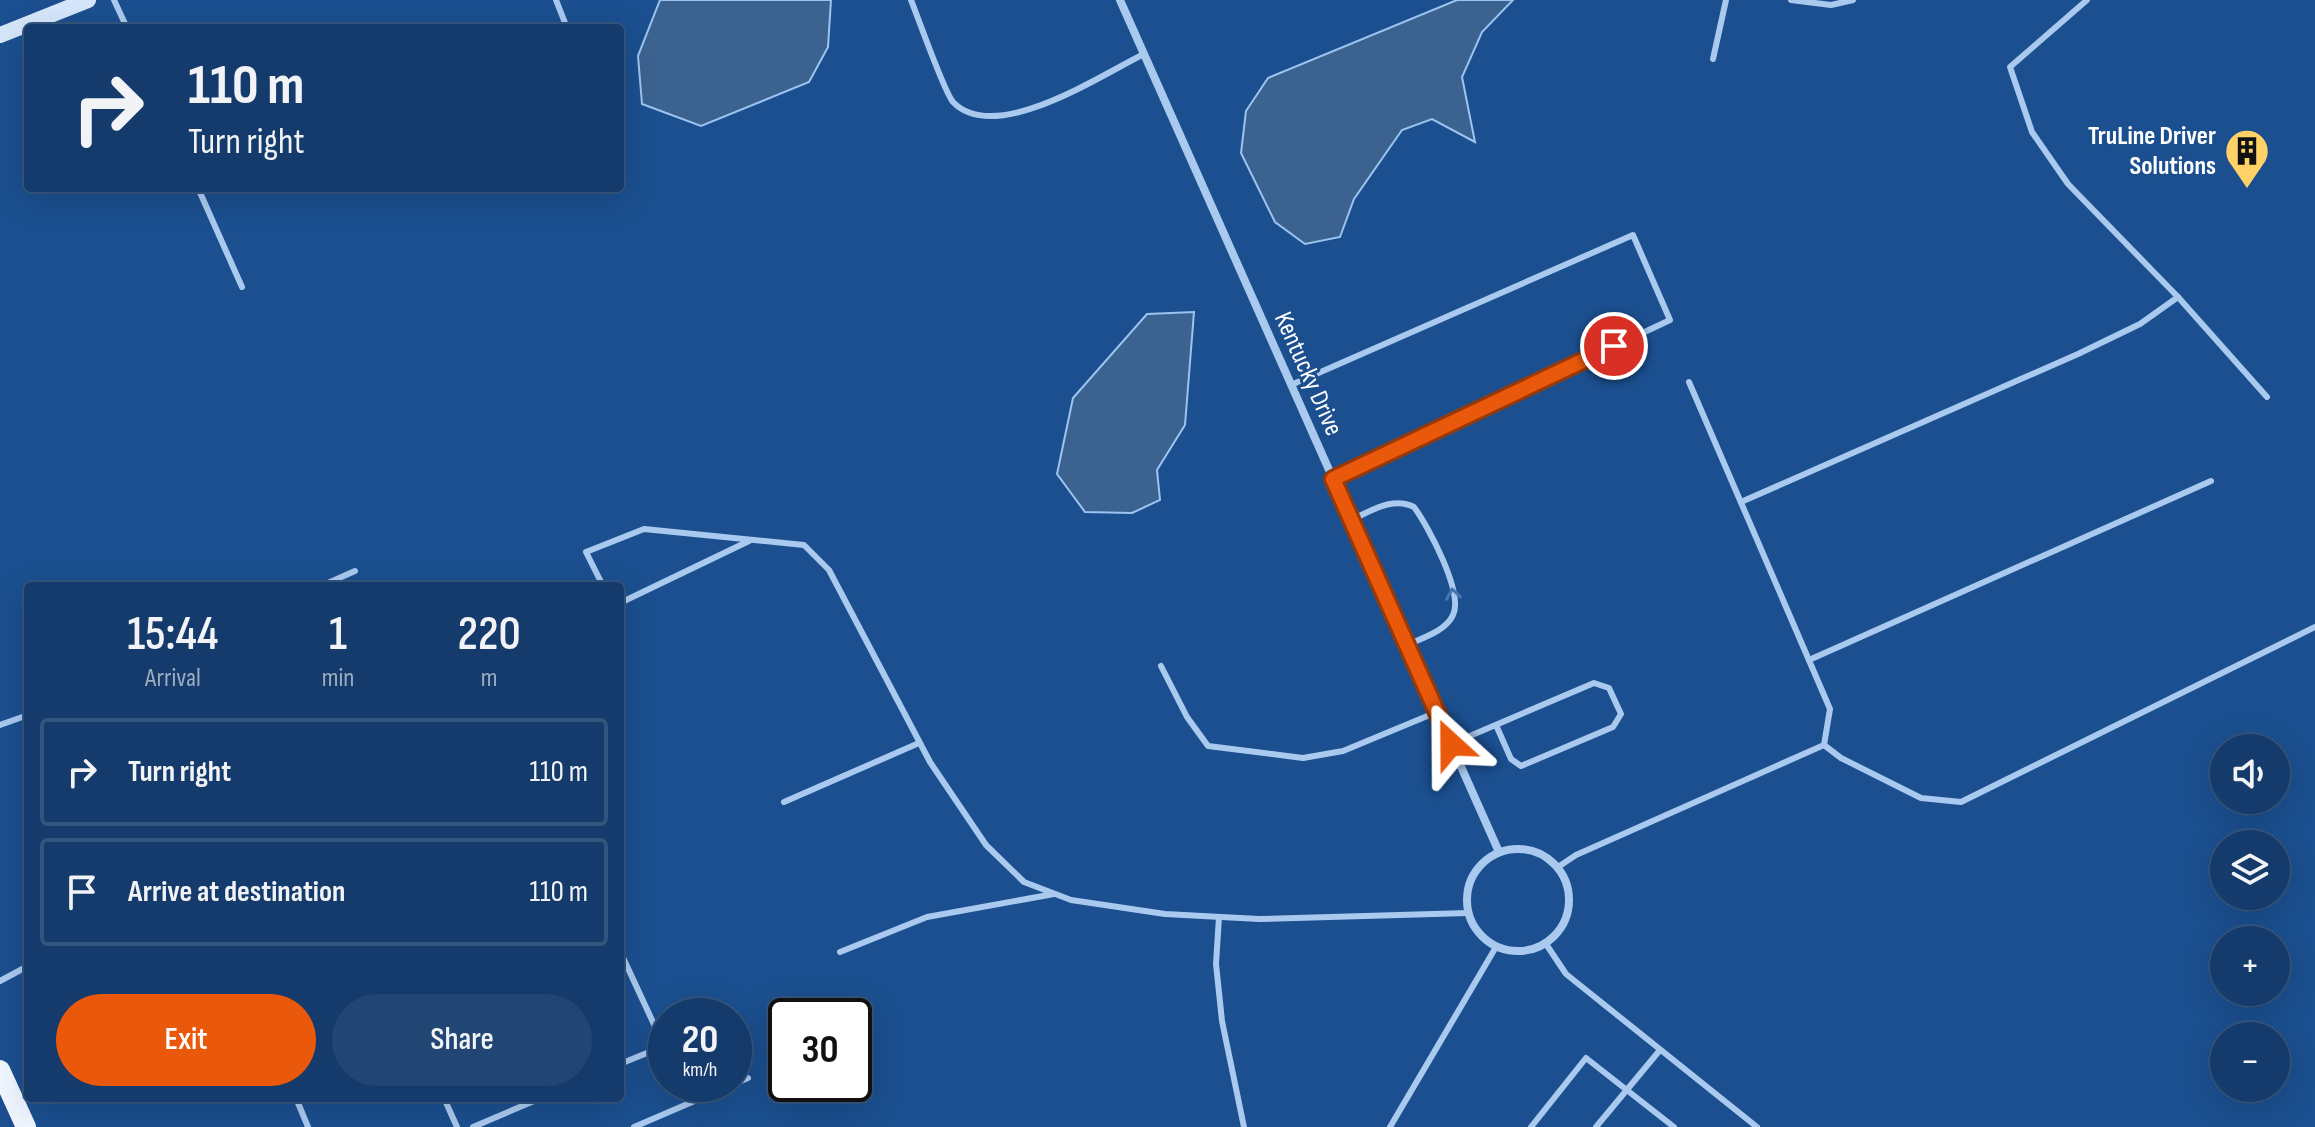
<!DOCTYPE html>
<meta charset="utf-8">
<style>
:root{--surface:#143b6b;--page:#214673;--text:#f1f3f6;--muted:#9dadc1;--line:#33557e;--accent:#ea580c}
body{margin:0;font-family:"Sofia Sans Condensed",sans-serif;background:var(--page);color:var(--text);height:100vh;display:flex;flex-direction:column;font-size:30px;white-space:nowrap}
*{box-sizing:border-box;margin:0}
p{font-size:26px;color:var(--muted)}
.icon{flex:none;width:44px;height:44px;fill:none;stroke:currentColor;stroke-width:2;stroke-linecap:round;stroke-linejoin:round}
.map{position:relative;flex:1;overflow:hidden}
.panel{position:absolute;left:24px;top:582px;width:600px;height:520px;display:flex;flex-direction:column;background:var(--surface);border-radius:8px;box-shadow:0 8px 32px #0002,0 0 0 2px var(--line)}
.panel>*{flex:none}
.hud{position:absolute;left:24px;top:24px;width:600px;height:168px;border-radius:8px;box-shadow:0 8px 32px #0002,0 0 0 2px var(--line);background:#143b6b;color:var(--text);overflow:hidden}
.buttons{position:absolute;left:2210px;top:734px;display:grid;gap:16px}
.buttons a{display:grid;place-items:center;width:80px;height:80px;border-radius:50%;background:var(--surface);box-shadow:0 8px 32px #0002,0 0 0 2px var(--line);font-size:40px}
.speed{position:absolute;left:648px;top:998px;display:flex;gap:16px;font-size:40px;font-weight:700;text-align:center}
.speed>*{display:grid;place-content:center;width:104px;height:104px;border-radius:50%;background:var(--surface);box-shadow:0 8px 32px #0002,0 0 0 2px var(--line);line-height:1}
.speed small{font-size:20px;font-weight:400}
.speed .limit{border:4px solid #111;border-radius:12px;background:#fff;color:#111}
.pin{position:absolute;display:grid;place-items:center;width:68px;height:68px;color:#fff;margin:-34px;border:4px solid #fff;border-radius:50%;box-shadow:0 2px 8px #0007}
.me{position:absolute;width:88px;margin:-44px;rotate:336deg;stroke-linejoin:round;filter:drop-shadow(0 0 6px #0008)}
.turn{display:flex;align-items:center;gap:28px;height:168px;padding:0 32px;font-size:36px}
.turn .icon{width:104px;height:104px;stroke-width:2.5}
.turn b{display:block;font-size:56px;line-height:68px}
.eta{display:flex;justify-content:space-evenly;align-items:center;height:136px;text-align:center}
.eta b{font-size:48px;font-weight:600;line-height:56px}
.primary-button{display:flex;gap:16px;margin-top:auto;padding:16px 32px}
.primary-button a{flex:1;height:92px;border-radius:48px;background:var(--accent);color:#fff;font-size:32px;font-weight:600;line-height:92px;text-align:center}
.primary-button a+a{background:var(--page);color:var(--text)}
ul{padding:0;list-style:none}
li{display:flex;align-items:center;gap:24px;height:108px;margin:0 16px 12px;padding:0 16px;border:4px solid var(--line);border-radius:8px}
li div{flex:1}
li b{display:block;font-size:30px}
li em{font-style:normal}
.map>svg:first-child{display:block}
.water{fill:#3c6290;stroke:#9cc4f0;stroke-width:2}
.lines{fill:none;stroke-linecap:round;stroke-linejoin:round}
.service{stroke:#a9c9ee;stroke-width:6}
.minor{stroke:#a9c9ee;stroke-width:8}
.secondary{stroke:#d6e6fa;stroke-width:16}
.primary{stroke:#f0f6ff;stroke-width:20}
.oneway{stroke:#4674ac}
.route-casing{stroke:#983908;stroke-width:20}
.route{stroke:#ea580c;stroke-width:14}
.labels{text-anchor:middle;dominant-baseline:central;stroke-width:6;stroke-linejoin:round;paint-order:stroke}
.poi-label{font-size:26px;font-weight:bold;fill:#fff;stroke:#1b4f8f;text-anchor:end}
.street-label{font-size:26px;fill:#fff;stroke:#1b4f8f}
</style>
<div class="map">
<svg width="2315" height="1127" viewBox="0 0 2315 1127">
<rect width="100%" height="100%" fill="#1b4f8f"/>
<!-- water -->
<g class="water">
<path d="M660,0H831L828,47L809,82L701,126L642,104L638,56Z"/>
<path d="M1457,0H1513L1482,32L1462,77L1475,142L1432,119L1402,130L1354,199L1340,237L1305,244L1275,222L1241,153L1246,111L1268,78Z"/>
<path d="M1194,312L1185,425L1157,470L1160,500L1132,513L1085,512L1057,474L1073,398L1147,314Z"/>
</g>
<g class="lines">
<!-- service -->
<g class="service">
<path d="M114,0L127,28"/>
<path d="M556,0L567,28"/>
<path d="M911,0C918,17 944,92 953,102C995,146 1101,75 1144,54"/>
<path d="M1791,0L1831,5L1853,0"/>
<path d="M2087,0L2010,67L2032,132L2068,184L2178,297L2267,397"/>
<path d="M1713,59L1726,0"/>
<path d="M198,188L242,287"/>
<path d="M1689,382L1830,709L1824,745"/>
<path d="M1291,385L1633,235L1670,320L1333,479"/>
<path d="M1741,502L2078,354L2140,324L2178,297"/>
<path d="M1351,520C1371,511 1393,496 1414,507C1428,526 1464,593 1453,615C1446,631 1422,638 1407,645"/>
<path d="M321,586L355,571"/>
<path d="M603,586L586,552L644,529L804,545L829,570L930,762L986,845L1024,882L1071,900L1165,914L1259,919L1468,913"/>
<path d="M620,603L749,541"/>
<path d="M1809,660L2211,481"/>
<path d="M1161,666L1187,717L1208,746L1303,758L1343,751L1437,712"/>
<path d="M0,725L28,715"/>
<path d="M1451,744L1594,683L1609,688L1621,714L1613,727L1521,766L1511,759L1496,725"/>
<path d="M784,802L919,743"/>
<path d="M1558,867L1576,855L1824,745L1841,758L1921,798L1961,802L2315,627"/>
<path d="M1219,917L1216,964L1222,1021L1244,1127"/>
<path d="M1546,944L1566,974L1757,1127"/>
<path d="M620,951L664,1046L620,1064"/>
<path d="M840,952L927,917L1054,894"/>
<path d="M0,981L28,966"/>
<path d="M296,1098L308,1127"/>
<path d="M444,1098L457,1127"/>
<path d="M473,1127L541,1098"/>
<path d="M634,1127L748,1078"/>
<path d="M1390,1127L1496,947"/>
<path d="M1531,1127L1586,1058L1674,1127"/>
<path d="M1596,1127L1660,1050"/>
</g>
<!-- minor -->
<g class="minor">
<path d="M1120,0L1499,852"/>
<circle cx="1518" cy="900" r="51"/>
</g>
<!-- secondary -->
<path class="secondary" d="M0,35L88,0"/>
<!-- primary -->
<path class="primary" d="M0,1070L26,1127"/>
</g>
<!-- one-way arrows -->
<defs><path id="oneway-chevron" d="M-2-3.5L2.5 0L-2 3.5" fill="none" stroke-width="1.6" stroke-linecap="round" stroke-linejoin="round" transform="scale(2)"/></defs>
<use class="oneway" href="#oneway-chevron" transform="translate(1453 594) rotate(-99)"/>
<g class="lines">
<!-- route casing -->
<g class="route-casing">
<path id="route" d="M1451,744L1333,479L1614,346"/>
</g>
<!-- route -->
<use href="#route" class="route"/>
</g>
<!-- icons -->
<defs>
<g id="building-pin" transform="scale(2.3)"><path d="M0 17L-7.5 6A9.5 9.5 0 1 1 7.5 6Z" fill="#ffd166" stroke="#1b4f8f"/><path d="M-4-6H4V6H1V3H-1V6H-4ZM-2.5-4.3h1.7v1.8h-1.7ZM.8-4.3h1.7v1.8H.8ZM-2.5-1h1.7V.8h-1.7ZM.8-1h1.7V.8H.8Z" fill="#111"/></g>
</defs>
<g fill-rule="evenodd">
<use href="#building-pin" x="2247" y="151"/>
</g>
<g class="labels">
<!-- poi labels -->
<g class="poi-label">
<text x="2216" y="136">TruLine Driver<tspan x="2216" dy="30">Solutions</tspan></text>
</g>
<!-- street labels -->
<g class="street-label">
<text transform="translate(1308 374) rotate(66)">Kentucky Drive</text>
</g>
</g>
</svg>
<div class="buttons">
<a><svg class="icon" aria-label="sound" viewBox="0 0 24 24"><path d="M4 9h4l5-4v14l-5-4H4zM17 9q2 3 0 6"/></svg></a>
<a><svg class="icon" aria-label="layers" viewBox="0 0 24 24"><path d="M12 4l9 5-9 5-9-5zM3 14l9 5 9-5"/></svg></a>
<a>+</a>
<a>−</a>
</div>
<div class="speed"><div>20<small>km/h</small></div><div class="limit">30</div></div>
<div class="pin" style="left:1614px;top:346px;background:#d93025"><svg class="icon" aria-label="arrive" viewBox="0 0 24 24"><path d="M6 21V4h12l-3 4 3 4H6"/></svg></div>
<svg class="me" style="left:1451px;top:744px" viewBox="-20 -20 40 40"><path d="M0-17L14 15 0 8-14 15z" fill="#ea580c" stroke="#fff" stroke-width="4"/></svg>
<div class="hud">
<div class="turn"><svg class="icon" aria-label="right" viewBox="0 0 24 24"><path d="M7 20v-9h11M14 6l5 5-5 5"/></svg><div><b>110 m</b>Turn right</div></div>
</div>
<section class="panel">
<div class="eta">
<div><b>15:44</b><p>Arrival</p></div>
<div><b>1</b><p>min</p></div>
<div><b>220</b><p>m</p></div>
</div>
<ul>
<li><svg class="icon" aria-label="right" viewBox="0 0 24 24"><path d="M7 20v-9h11M14 6l5 5-5 5"/></svg><div><b>Turn right</b></div><em>110 m</em></li>
<li><svg class="icon" aria-label="arrive" viewBox="0 0 24 24"><path d="M6 21V4h12l-3 4 3 4H6"/></svg><div><b>Arrive at destination</b></div><em>110 m</em></li>
</ul>
<div class="primary-button"><a>Exit</a><a>Share</a></div>
</section>
</div>
